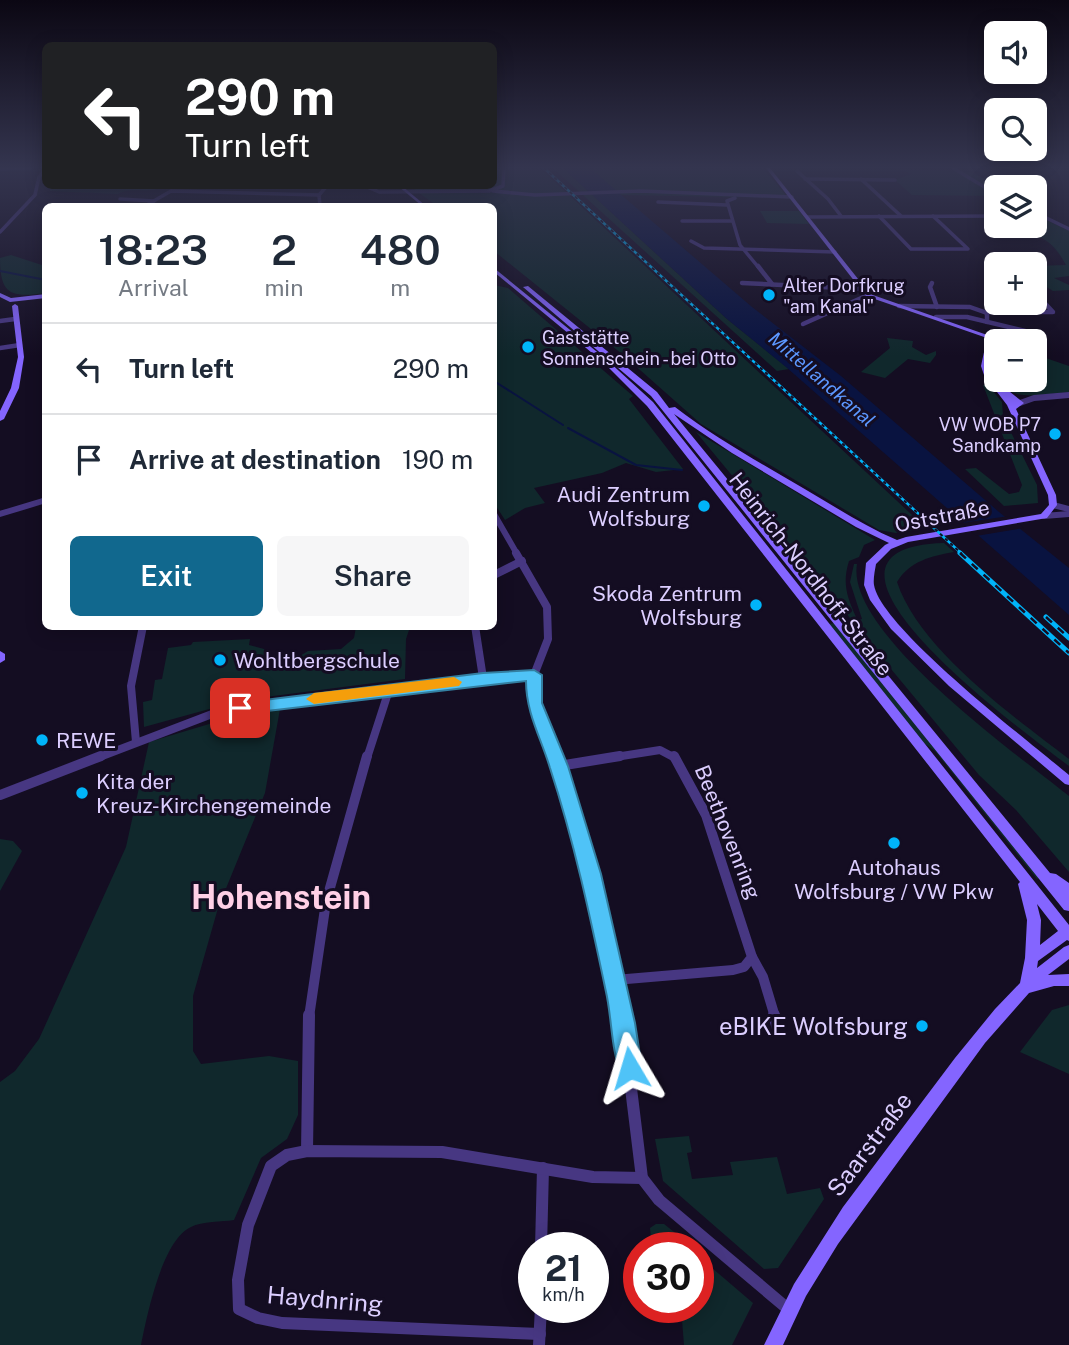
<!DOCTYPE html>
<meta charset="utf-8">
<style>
:root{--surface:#fff;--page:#f6f6f7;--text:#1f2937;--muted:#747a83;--line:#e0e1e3;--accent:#11688e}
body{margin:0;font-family:"Public Sans",sans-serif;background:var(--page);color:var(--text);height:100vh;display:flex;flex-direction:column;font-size:26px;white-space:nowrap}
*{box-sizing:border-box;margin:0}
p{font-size:23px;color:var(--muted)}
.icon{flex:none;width:38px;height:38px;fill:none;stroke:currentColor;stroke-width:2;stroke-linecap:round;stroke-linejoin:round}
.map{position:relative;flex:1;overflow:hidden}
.sheet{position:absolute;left:42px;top:203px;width:455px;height:427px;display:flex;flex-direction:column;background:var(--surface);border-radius:10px;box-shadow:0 4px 18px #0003}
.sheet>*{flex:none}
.banner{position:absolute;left:42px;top:42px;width:455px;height:147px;border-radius:10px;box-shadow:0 4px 18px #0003;background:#202124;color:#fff;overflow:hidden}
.tools{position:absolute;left:984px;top:21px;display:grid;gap:14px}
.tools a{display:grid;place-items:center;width:63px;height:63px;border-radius:10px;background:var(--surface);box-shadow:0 4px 18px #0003;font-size:35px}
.speed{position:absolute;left:518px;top:1232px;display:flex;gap:14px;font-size:35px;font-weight:700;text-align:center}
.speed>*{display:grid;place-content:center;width:91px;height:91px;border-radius:50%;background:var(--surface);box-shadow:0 4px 18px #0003;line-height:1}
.speed small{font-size:18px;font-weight:400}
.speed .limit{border:10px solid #d22;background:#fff;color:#111}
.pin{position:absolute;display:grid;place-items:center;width:60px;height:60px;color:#fff;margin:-30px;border-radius:14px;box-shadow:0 4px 10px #0006}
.me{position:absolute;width:77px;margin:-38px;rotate:353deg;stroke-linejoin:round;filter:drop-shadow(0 0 5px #0008)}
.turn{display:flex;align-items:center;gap:24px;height:147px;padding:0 28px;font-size:32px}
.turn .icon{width:91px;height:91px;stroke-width:2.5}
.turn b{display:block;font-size:49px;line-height:60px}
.eta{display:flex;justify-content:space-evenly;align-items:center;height:119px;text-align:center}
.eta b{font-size:42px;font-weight:600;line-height:49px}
.cta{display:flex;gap:14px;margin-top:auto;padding:14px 28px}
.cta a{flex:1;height:80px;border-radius:10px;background:var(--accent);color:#fff;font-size:28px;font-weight:600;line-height:80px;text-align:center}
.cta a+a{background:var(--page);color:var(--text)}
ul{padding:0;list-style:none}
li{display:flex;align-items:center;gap:21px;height:91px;padding:0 28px;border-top:2px solid var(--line)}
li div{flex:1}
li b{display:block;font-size:26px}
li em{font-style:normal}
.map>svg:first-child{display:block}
.green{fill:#10282c}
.water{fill:#091340}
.pier{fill:#140d22}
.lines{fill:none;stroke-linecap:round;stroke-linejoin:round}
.stream{stroke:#091340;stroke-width:2}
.street-far5{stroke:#473782;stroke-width:3.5}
.street-far4{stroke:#473782;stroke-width:4.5}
.street-far3{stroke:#473782;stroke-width:6}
.street-far2{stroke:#473782;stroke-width:8}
.street-far1{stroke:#473782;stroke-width:10}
.street{stroke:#473782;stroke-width:12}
.secondary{fill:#8465ff;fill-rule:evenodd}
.rail-far1-casing{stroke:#00b4f9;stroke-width:2.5}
.rail-casing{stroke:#00b4f9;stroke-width:5}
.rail-far1{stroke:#140d22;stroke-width:2;stroke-dasharray:3.5;stroke-linecap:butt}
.rail{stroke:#140d22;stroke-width:2.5;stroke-dasharray:8;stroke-linecap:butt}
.route{fill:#4fc3f7;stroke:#337fa1;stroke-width:2}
.slow{fill:#f59e0b}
.poi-dot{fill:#00b4f9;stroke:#140d22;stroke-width:2.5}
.labels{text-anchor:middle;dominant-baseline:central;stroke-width:6;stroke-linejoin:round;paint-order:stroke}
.far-poi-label{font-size:18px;fill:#dcceff;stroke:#140d22;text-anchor:start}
.far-water-label{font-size:19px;font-style:italic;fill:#5c97ff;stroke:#140d22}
.poi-label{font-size:21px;fill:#dcceff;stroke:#140d22;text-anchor:start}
.street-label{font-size:21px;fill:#dcceff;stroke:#140d22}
.near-poi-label{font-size:24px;fill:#dcceff;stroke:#140d22;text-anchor:end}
.near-street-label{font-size:24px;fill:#dcceff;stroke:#140d22}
.near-district-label{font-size:33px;font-weight:bold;fill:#ffd0e6;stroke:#140d22}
</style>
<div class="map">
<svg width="1069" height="1345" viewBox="0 0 1069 1345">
<rect width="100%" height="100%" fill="#140d22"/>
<!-- green -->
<g class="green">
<path d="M496,168H540L926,528L896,533L879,530L701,424L622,354L494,251V206H437L411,187L479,186L483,189L494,186L497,175Z"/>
<path d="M553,168H563L727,319L789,369L777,371Z"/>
<path d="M590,168H763L788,198L618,195Z"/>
<path d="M900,169L970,172L1002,187H996V196L912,195L895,180L911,174Z"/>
<path d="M51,186H165C147,195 132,186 118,194L50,191Z"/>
<path d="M760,211H799L809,224L767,223Z"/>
<path d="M1034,214L1069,231V276L1054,278L1069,285V290L1053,291L1034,279V266L1066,265C1048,232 1037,238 1004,226H1034Z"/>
<path d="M11,255L45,266V293C10,298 0,294 0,258Z"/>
<path d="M494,285L508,288L633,396L629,399L683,469L656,472L626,463L602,473L534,488L545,503L525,508L505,520L494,503Z"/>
<path d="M887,338L913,341L912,347L926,355L936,351V355L930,363L908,359L885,378L861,372L890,348Z"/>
<path d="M1034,354L1069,366V392C1045,394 1011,403 996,380H1034Z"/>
<path d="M983,385H988L1002,402L1003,416L1037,485L1038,503L1004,506L965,469L976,468L1009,494L1019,492L1022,485Z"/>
<path d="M696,432L875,540L864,545L859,557L849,561C842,583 847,597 856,617L850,618Z"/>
<path d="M944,543L954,552C931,556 910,561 897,582C919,649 1014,717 1069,759V766C1032,738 769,548 944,543Z"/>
<path d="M854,564H857C845,632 1018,755 1069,796V872L1016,810L979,775L852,622L862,619L850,582Z"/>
<path d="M835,623L1040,878L1037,879L935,751L924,743L829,624Z"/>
<path d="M356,627H410L406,639L405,679L242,700L144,727L143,702L152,700L155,680L162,679L168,648L191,645L193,642L250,639L249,645L264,649L280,668L308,651L341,649L354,638Z"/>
<path d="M280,709L265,793L218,908L193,996V1051L201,1064L269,1056L298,1061V1115L287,1139L261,1158L234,1220C222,1222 202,1221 191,1227C162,1240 147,1316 141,1345H0V1082L15,1071L39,1039L126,847L149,742L236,716Z"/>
<path d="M0,839L13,841L22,851L0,891Z"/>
<path d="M1069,1005V1074L1020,1052L1052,1010Z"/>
<path d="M689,1136L692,1152L687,1153L692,1179L733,1175L730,1162L777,1157L787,1194L820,1188L824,1199L778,1268L764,1269L663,1181L655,1139Z"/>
<path d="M656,1224H664L689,1244L686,1248H652L650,1228Z"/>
<path d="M698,1256L753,1303L732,1345H684L681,1307H698Z"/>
</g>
<!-- water -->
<path class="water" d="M563,168H590L752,307L841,376L999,512L1069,568V615L786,367L727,319Z"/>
<!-- pier -->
<path class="pier" d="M1009,516L1024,528L976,536L962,523Z"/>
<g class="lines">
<!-- stream -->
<g class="stream">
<path d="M0,271L46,280"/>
<path d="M494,381L563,425"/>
<path d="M568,428L636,465L682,470"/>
</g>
<!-- street-far5 -->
<g class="street-far5">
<path d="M953,168L996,194"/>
<path d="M0,169L31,168"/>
<path d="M797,171L828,199L841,216"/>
<path d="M805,179L895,180"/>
<path d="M861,179L901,216"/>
<path d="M365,186L379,192L489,191L503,186L504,168"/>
<path d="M493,191L535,195L641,191L792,197"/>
<path d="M319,195L326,187"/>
<path d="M735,198L727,201L740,245L759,268"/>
<path d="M120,199L154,201"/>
<path d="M658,202L727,205"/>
<path d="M145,206L171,191L319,195L320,206"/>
<path d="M1034,212L1069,229"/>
<path d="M879,216L911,249H968L933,216"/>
<path d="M807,217L996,216"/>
<path d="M682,221H732"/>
<path d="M0,232L35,195L39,177L46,168"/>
<path d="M691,241L704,248L835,252"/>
</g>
<!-- street-far4 -->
<g class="street-far4">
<path d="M758,266L772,284"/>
<path d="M742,283L862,289"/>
<path d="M932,283L930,287L937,307"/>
<path d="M899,306L970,307L987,313V322"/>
<path d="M985,312H1053L1040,298"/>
<path d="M936,317H967L1025,331"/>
<path d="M0,321L15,319"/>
<path d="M803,324L868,295"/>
<path d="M0,348L20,345"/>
</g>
<!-- street-far3 -->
<g class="street-far3">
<path d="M1020,403L1034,398L1069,395"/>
<path d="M1053,505L1069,509"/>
<path d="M0,514L46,500"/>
<path d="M494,514L517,554"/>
<path d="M1044,516L1069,514"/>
</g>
<!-- street-far2 -->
<g class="street-far2">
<path d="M516,553L547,607L548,639L534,675L533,695L556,758"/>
<path d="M494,575L522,561"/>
<path d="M475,626L483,678"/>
<path d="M136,742L131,686L143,626"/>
<path d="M97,758L220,711L483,678L534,675"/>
<path d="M367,758L389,690"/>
<path d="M609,758L660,750L675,758"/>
</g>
<!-- street-far1 -->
<g class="street-far1">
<path d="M555,756L591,874L622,1017"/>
<path d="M559,766L620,756"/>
<path d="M0,795L101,756"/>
<path d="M752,957L763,977L775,1017"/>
<path d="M615,980L733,970L744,967L752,957L706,815L674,756"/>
<path d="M309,1017L326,902L367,756"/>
</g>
<!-- street -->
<g class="street">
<path d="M622,1015L642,1178L659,1200L788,1309"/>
<path d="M774,1015L779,1032"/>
<path d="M307,1151L309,1015"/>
<path d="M541,1248L543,1168"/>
<path d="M540,1334L282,1323L258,1318L239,1309L238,1280L248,1225L271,1166L287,1155L307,1151L442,1152L593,1177L642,1178"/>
<path d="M539,1345L541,1307"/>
</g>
<!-- secondary -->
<g class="secondary">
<path d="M766,168H770L870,294L993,337C988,363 984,366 1001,388H1005L1024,403L1016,409L1056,495L1057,505L1047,518L908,542L891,549L876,564C875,570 873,579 874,585C881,628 1031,743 1069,775V785L1065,784L949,686L891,629L870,600L864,585L866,563L885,545L889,543L856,527L732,453L674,414L1050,873L1056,874L1069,883V911L1064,910L651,396L523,287L528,286L657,392L669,408L675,407C715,438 759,462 803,488C834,506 864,526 897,540L906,537L1041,514L1049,505L1048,495L1007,405L984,375L981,366L987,338L866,296Z"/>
<path d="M398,186H402L426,206H422Z"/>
<path d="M494,268L607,360L653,402L1069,925V941L1067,940L1038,961L1037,968L1064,947L1069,945V959L1048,975L1069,974V986H1054L1029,993L985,1043L838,1244L806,1296L783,1345H764L794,1284L843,1207L955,1058L995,1009L1020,983L1025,958L1027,920L1018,884L1020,882L647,406L603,362L494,272ZM1037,904L1058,931L1040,945L1041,920Z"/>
<path d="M0,293L11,298L46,294V298L10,302L0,297Z"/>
<path d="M15,304L18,306L24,357L19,388L4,419L0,421V411L11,388L18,357L12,306Z"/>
<path d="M0,651L5,654V660L0,663Z"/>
</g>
<!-- rail-far1 casing -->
<g class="rail-far1-casing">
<path id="rail-far1" d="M544,168L962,554"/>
</g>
<!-- rail casing -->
<g class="rail-casing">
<g id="rail">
<path d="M960,553L1069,653"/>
<path d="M1046,617L1069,638"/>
</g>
</g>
<!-- rail-far1 -->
<use href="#rail-far1" class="rail-far1"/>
<!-- rail -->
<use href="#rail" class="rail"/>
</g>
<!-- sky -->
<linearGradient id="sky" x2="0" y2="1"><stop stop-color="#0b0713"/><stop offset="0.47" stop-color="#34354f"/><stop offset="1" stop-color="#34354f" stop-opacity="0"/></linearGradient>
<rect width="1069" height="356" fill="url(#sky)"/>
<!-- route -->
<path class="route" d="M534,670L542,675V703L568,766L601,874L635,1023L642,1068L638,1076L630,1079L622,1076C611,1052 612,1018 606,992C590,916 574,841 550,768C541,738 526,713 526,681L240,714L231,708L240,703L483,673Z"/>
<!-- slow -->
<path class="slow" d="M454,677L462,682L459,686L314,704L306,699L314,693Z"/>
<!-- markers -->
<g class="poi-dot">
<circle cx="769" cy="295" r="7"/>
<circle cx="528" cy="347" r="7"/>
<circle cx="1055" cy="434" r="7"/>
<circle cx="704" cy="506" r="7"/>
<circle cx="756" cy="605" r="7"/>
<circle cx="220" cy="660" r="7"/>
<circle cx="42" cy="740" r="7"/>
<circle cx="82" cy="793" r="7"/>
<circle cx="894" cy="843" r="7"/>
<circle cx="922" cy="1026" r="7"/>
</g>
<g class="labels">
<!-- far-poi labels -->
<g class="far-poi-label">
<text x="783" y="285">Alter Dorfkrug<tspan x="783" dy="21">"am Kanal"</tspan></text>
<text x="542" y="337">Gaststätte<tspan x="542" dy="21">Sonnenschein - bei Otto</tspan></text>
<text x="1041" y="424" text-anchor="end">VW WOB P7<tspan x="1041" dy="21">Sandkamp</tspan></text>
</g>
<!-- far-water labels -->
<g class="far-water-label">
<text transform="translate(822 379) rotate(41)">Mittellandkanal</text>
</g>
<!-- poi labels -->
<g class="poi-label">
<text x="690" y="494" text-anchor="end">Audi Zentrum<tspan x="690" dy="24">Wolfsburg</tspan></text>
<text x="742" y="593" text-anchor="end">Skoda Zentrum<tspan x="742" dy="24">Wolfsburg</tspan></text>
<text x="234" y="660">Wohltbergschule</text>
<text x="56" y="740">REWE</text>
<text x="96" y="781">Kita der<tspan x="96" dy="24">Kreuz-Kirchengemeinde</tspan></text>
<text x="894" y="867" text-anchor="middle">Autohaus<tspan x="894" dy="24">Wolfsburg / VW Pkw</tspan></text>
</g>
<!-- street labels -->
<g class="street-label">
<text transform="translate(942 516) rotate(-11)">Oststraße</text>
<text transform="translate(811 574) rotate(52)">Heinrich-Nordhoff-Straße</text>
<text transform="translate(728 832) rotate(68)">Beethovenring</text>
</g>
<!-- near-poi labels -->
<g class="near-poi-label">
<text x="908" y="1026">eBIKE Wolfsburg</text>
</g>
<!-- near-street labels -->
<g class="near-street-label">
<text transform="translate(869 1144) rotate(-53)">Saarstraße</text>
<text transform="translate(325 1299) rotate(5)">Haydnring</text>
</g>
<!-- near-district labels -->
<g class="near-district-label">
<text x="281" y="897">Hohenstein</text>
</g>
</g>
</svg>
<div class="tools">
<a><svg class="icon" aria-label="sound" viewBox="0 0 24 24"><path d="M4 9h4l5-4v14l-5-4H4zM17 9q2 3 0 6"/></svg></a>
<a><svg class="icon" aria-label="search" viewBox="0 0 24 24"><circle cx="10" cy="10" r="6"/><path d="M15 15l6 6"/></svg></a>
<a><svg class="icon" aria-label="layers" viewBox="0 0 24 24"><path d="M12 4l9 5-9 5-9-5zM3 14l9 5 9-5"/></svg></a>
<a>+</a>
<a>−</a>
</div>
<div class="speed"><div>21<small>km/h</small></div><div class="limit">30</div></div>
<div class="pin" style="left:240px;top:708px;background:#d93025"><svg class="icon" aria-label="arrive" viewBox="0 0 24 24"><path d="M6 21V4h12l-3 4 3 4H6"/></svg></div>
<svg class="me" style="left:630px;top:1068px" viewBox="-20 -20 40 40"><path d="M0-17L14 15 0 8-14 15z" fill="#4fc3f7" stroke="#fff" stroke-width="4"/></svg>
<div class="banner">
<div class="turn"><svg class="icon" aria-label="left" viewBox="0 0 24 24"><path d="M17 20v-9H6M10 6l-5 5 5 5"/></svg><div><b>290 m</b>Turn left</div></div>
</div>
<section class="sheet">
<div class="eta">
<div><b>18:23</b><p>Arrival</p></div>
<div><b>2</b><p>min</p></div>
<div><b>480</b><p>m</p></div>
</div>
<ul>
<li><svg class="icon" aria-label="left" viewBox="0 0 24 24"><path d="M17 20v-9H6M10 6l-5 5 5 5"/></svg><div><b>Turn left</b></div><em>290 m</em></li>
<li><svg class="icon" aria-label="arrive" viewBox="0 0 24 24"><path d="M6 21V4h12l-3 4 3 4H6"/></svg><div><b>Arrive at destination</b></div><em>190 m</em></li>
</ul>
<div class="cta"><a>Exit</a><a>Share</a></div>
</section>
</div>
